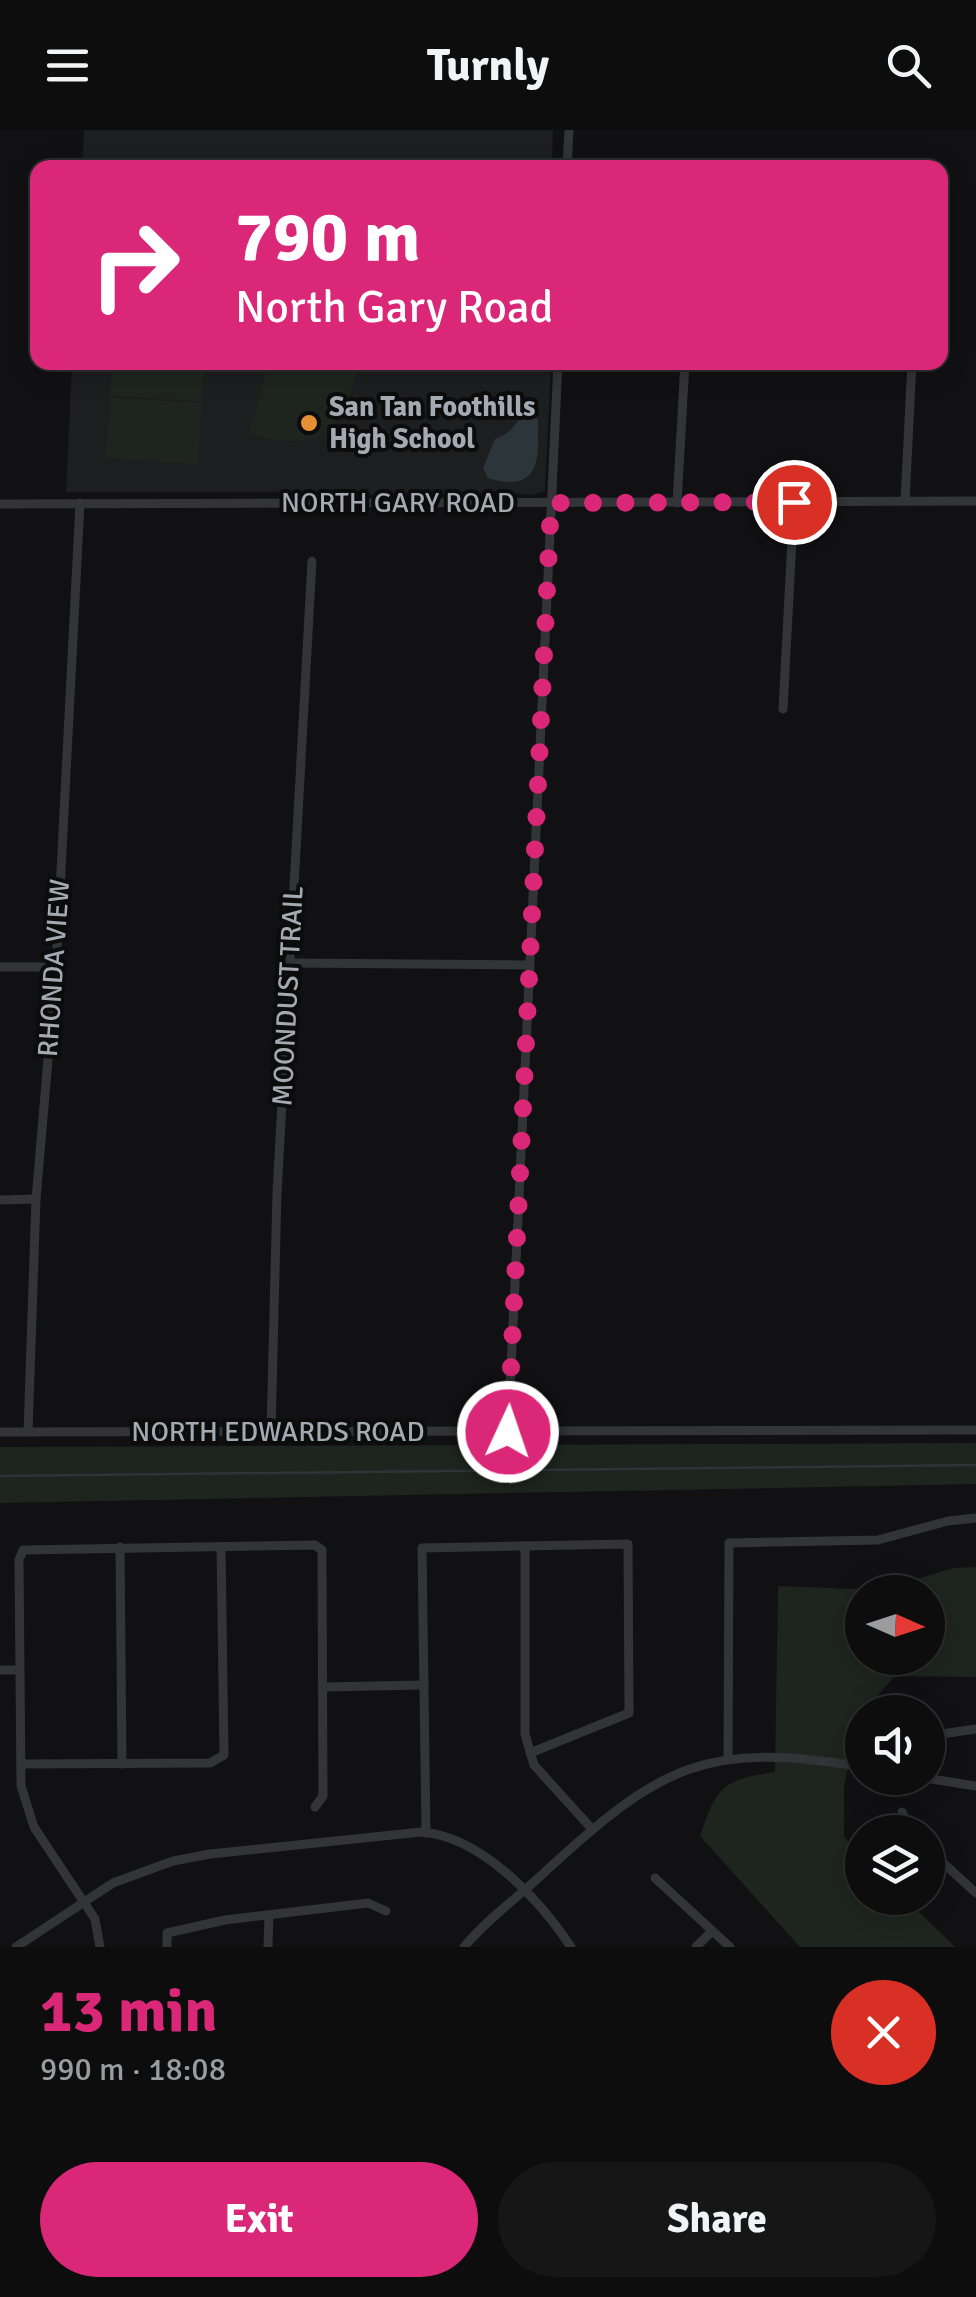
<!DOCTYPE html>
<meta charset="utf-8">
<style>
:root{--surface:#0d0d0e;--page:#161617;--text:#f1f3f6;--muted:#9a9c9e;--line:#2d2d2e;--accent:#db2777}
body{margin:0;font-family:Signika,sans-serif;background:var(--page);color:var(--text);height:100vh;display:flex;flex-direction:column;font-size:38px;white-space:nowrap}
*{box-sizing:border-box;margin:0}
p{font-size:32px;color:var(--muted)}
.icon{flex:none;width:55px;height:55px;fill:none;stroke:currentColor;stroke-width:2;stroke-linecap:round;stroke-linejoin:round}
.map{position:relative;height:1817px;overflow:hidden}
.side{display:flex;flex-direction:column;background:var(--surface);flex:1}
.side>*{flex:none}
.hud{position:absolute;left:30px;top:30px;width:918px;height:210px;border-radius:20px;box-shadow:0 5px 25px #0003,0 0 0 2px var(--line);background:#db2777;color:#fff;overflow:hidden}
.needle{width:65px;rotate:93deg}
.controls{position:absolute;left:845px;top:1445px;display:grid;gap:20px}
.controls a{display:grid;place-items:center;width:100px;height:100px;border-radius:50%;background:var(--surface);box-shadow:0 5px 25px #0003,0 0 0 2px var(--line);font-size:50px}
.pin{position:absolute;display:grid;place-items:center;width:85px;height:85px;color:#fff;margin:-42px;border:5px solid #fff;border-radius:50%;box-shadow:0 2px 10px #0007}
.me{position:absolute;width:110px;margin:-55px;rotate:3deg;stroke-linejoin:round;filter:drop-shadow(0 0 8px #0008)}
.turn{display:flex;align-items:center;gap:35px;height:210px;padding:0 40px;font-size:45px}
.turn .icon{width:130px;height:130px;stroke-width:2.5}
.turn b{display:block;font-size:70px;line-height:85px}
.round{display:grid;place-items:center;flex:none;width:105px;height:105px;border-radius:52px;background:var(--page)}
.overview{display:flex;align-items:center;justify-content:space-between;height:170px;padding:0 40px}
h1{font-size:60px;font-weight:700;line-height:75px;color:var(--accent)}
.primary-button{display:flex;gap:20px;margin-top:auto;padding:20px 40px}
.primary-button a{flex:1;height:115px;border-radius:60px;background:var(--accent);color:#fff;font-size:40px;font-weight:700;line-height:115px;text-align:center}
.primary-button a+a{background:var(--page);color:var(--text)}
header{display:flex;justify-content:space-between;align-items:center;height:130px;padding:0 40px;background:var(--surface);font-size:45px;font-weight:700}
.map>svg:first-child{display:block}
.built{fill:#1d1e1f}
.green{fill:#1e251e;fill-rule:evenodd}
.water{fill:#2c363a}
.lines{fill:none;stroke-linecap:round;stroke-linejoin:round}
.stream{stroke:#2c363a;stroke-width:2.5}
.minor{stroke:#323437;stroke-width:9}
.route{stroke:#db2777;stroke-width:18;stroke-dasharray:0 32.4}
.poi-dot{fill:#e58f37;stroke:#0c0c0d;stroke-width:4}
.labels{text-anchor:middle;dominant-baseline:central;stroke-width:8;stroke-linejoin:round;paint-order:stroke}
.poi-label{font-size:28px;font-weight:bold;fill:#a3aab2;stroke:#0c0c0d;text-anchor:start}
.street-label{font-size:28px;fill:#a3aab2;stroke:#0c0c0d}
</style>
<header><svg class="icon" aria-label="menu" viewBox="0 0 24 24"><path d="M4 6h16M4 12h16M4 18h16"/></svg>Turnly<svg class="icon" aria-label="search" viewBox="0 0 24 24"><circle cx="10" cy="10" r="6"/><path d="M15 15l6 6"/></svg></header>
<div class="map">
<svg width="976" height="1817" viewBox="0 0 976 1817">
<rect width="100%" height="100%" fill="#111113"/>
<!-- built -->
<g class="built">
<path d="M84,0H553L552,37L82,38Z"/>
<path d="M72,233H551L545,361L533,365L491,361L465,365H341L298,362H66Z"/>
</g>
<!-- green -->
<g class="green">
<path d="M112,233H204L202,271L110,266Z"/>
<path d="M268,233H322L357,242C340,308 315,322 249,304Z"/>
<path d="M110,268L202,273L198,334L106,328Z"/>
<path d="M976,1313V1354L0,1373V1317Z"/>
<path d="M976,1437V1547L895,1546L860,1585L844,1656V1707L862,1725V1768H905L955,1817H800L700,1706C717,1656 722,1650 775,1642L778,1456L879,1460L954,1438ZM862,1462H928V1528H862Z"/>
</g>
<!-- water -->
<path class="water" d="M532,280C540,288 538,298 538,310C539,347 524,359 488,348L483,338L495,309C514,304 516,287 532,280Z"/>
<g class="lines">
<!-- stream -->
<path class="stream" d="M0,1346L976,1335"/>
<!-- minor -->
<g class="minor">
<path d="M567,38L569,0"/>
<path d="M905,371L912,232"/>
<path d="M677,373L685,232"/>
<path d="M0,374L976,371"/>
<path d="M783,579L794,372"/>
<path d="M290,833L530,835"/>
<path d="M0,837H56"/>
<path d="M0,1070L36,1069"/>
<path d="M271,1301L277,1063L312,431"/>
<path d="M0,1302L976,1300"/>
<path d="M28,1302L36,1069L56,837L80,373"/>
<path d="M508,1302L558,232"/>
<path d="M525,1416V1604L534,1635L592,1699"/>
<path d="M120,1417L122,1634"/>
<path d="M0,1540H19"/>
<path d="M324,1557L424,1555"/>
<path d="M928,1606L976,1599"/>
<path d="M728,1629L729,1413L878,1410L948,1391L976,1388"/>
<path d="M21,1634L210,1633L224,1625L221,1417"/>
<path d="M925,1648L976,1656"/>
<path d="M902,1682L911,1702"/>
<path d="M426,1703L422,1418L628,1414L629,1583L530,1623"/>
<path d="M928,1719L976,1763"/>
<path d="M655,1748L730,1817"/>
<path d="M16,1817L113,1753L173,1731L210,1724L421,1702C481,1706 539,1769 571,1817"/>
<path d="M100,1817L95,1789L34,1697L21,1656L19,1430L23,1420L315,1415L322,1420L323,1666L315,1677"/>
<path d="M167,1817V1803L225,1790L368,1773L386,1781"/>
<path d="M268,1817L269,1785"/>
<path d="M464,1817C489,1787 520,1766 548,1739C661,1635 707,1611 862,1637"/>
<path d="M696,1817L712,1801"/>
</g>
</g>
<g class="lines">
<!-- route -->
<path class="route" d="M508,1302L551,373L794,372"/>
</g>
<!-- markers -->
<circle class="poi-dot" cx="309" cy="293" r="10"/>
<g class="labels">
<!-- poi labels -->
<g class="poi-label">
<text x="329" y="277">San Tan Foothills<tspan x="329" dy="32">High School</tspan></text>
</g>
<!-- street labels -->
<g class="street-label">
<text x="398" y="373">NORTH GARY ROAD</text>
<text transform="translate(54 838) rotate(-86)">RHONDA VIEW</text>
<text transform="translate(288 866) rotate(-87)">MOONDUST TRAIL</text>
<text x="278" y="1302">NORTH EDWARDS ROAD</text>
</g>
</g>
</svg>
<div class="controls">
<a><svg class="needle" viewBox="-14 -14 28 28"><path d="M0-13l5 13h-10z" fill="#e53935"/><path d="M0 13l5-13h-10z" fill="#9a9c9e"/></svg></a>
<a><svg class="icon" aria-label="sound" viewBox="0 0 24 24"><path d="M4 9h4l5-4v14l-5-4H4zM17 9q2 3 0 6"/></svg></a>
<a><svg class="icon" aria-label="layers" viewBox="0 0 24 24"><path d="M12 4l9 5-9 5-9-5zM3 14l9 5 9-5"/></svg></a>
</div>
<div class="pin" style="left:794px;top:372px;background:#d93025"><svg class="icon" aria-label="arrive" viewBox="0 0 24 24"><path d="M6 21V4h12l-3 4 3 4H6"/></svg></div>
<svg class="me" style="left:508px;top:1302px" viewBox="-20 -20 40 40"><circle r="17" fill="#db2777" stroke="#fff" stroke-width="3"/><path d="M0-11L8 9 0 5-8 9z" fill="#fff"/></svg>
<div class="hud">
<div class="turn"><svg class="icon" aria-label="right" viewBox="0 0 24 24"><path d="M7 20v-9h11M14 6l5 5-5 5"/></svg><div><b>790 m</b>North Gary Road</div></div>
</div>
</div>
<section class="side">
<div class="overview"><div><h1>13 min</h1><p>990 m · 18:08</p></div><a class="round" style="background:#d93025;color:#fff"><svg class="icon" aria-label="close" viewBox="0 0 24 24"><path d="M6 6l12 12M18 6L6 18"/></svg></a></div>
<div class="primary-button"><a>Exit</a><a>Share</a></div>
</section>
